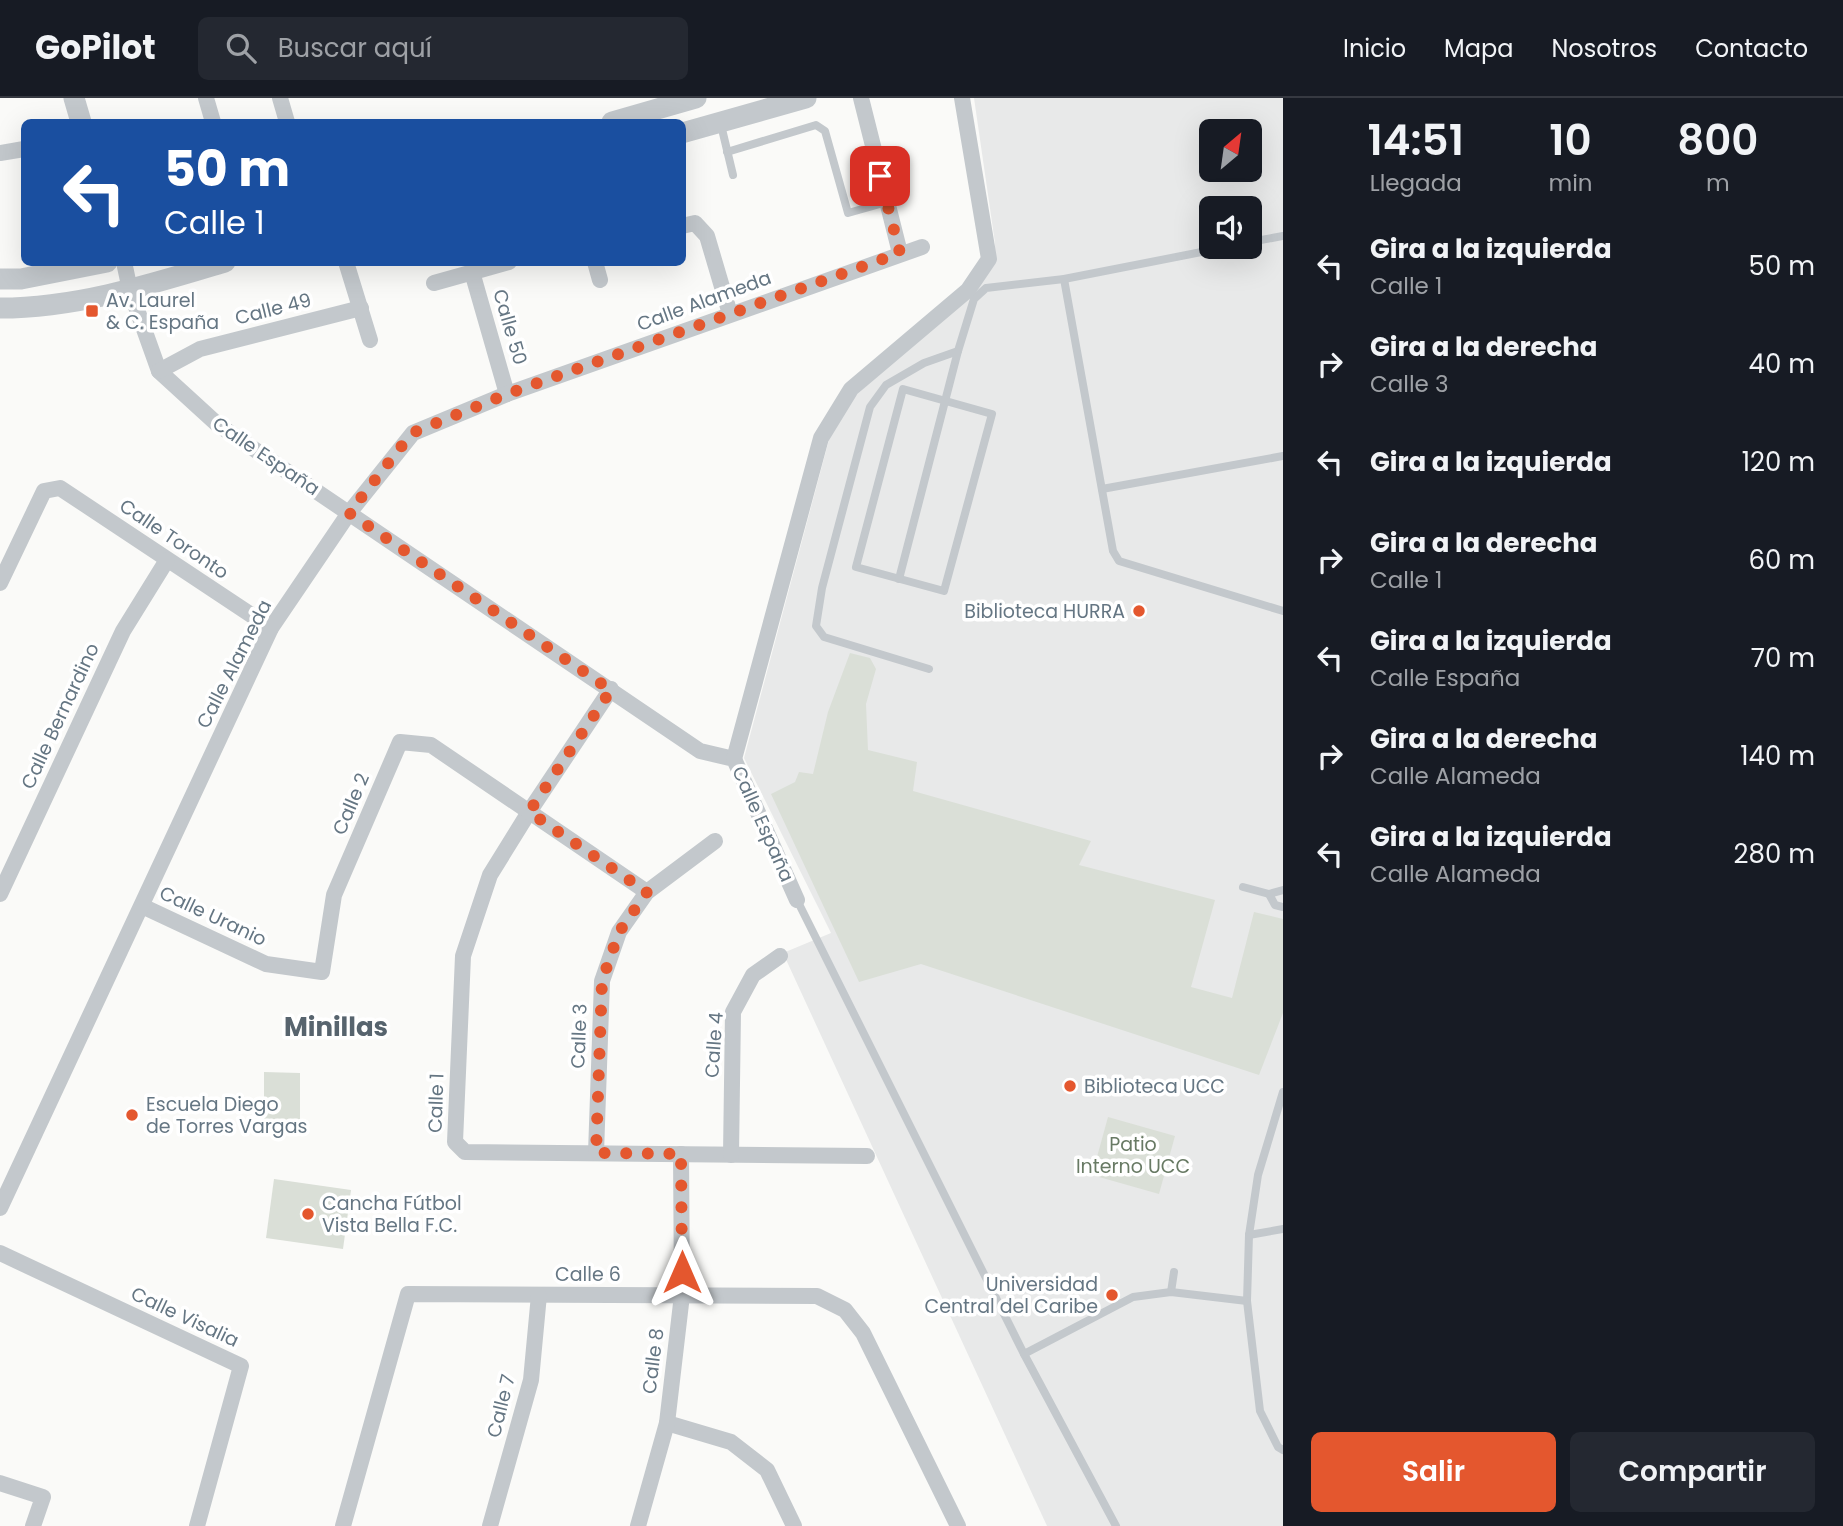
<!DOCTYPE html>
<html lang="es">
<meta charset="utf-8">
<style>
:root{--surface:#171b24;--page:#242831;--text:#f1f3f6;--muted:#9ea1a6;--line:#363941;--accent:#e4572e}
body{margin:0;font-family:Poppins,sans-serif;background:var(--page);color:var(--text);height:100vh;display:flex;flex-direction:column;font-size:26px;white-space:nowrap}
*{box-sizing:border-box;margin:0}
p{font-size:23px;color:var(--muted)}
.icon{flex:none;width:38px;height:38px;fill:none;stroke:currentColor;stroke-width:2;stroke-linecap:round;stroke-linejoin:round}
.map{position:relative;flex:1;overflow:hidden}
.details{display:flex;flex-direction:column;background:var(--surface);width:560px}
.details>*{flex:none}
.top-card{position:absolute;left:21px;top:21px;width:665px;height:147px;border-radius:10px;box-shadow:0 7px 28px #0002;background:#1a4fa0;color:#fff;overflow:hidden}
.needle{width:46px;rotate:29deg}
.controls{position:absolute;left:1199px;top:21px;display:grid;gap:14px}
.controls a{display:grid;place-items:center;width:63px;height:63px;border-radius:10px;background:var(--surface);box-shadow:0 7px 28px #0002;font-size:35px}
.pin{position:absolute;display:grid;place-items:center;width:60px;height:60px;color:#fff;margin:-30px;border-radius:14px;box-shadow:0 4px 10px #0006}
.me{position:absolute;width:77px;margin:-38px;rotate:0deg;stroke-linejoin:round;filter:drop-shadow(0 0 5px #0008)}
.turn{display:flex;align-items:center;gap:24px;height:147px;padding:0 28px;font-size:32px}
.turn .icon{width:91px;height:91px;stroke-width:2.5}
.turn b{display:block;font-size:49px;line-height:60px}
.eta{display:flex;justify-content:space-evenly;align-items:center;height:119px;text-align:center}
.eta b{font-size:42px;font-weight:600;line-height:49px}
.action{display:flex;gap:14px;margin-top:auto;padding:14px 28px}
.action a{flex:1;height:80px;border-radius:10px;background:var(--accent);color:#fff;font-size:28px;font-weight:600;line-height:80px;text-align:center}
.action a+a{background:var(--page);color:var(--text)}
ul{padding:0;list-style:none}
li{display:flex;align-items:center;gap:21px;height:98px;padding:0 28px}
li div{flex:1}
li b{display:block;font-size:26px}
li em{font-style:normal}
header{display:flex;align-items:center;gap:42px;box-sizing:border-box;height:98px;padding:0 35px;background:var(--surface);border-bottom:2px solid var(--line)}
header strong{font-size:33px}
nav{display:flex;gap:38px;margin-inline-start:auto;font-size:24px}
.search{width:490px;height:63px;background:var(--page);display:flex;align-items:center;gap:18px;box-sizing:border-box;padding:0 24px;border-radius:10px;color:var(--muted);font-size:26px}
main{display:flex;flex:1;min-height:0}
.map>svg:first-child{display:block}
.built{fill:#e8e9e9;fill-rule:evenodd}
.green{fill:#dadfd7}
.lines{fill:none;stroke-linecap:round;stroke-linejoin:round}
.service{stroke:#c3c8cc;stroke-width:8}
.minor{stroke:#c3c8cc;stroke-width:16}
.tertiary{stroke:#c3c8cc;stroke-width:21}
.route{stroke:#e4572e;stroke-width:12;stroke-dasharray:0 21.6}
.poi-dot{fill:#e4572e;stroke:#fff;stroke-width:2.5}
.labels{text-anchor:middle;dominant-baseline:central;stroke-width:7;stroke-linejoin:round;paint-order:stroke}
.poi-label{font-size:19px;fill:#657683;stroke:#fff;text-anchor:start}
.street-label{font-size:19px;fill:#657683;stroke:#fff}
.park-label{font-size:19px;fill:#687a64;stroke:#fff}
.district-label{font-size:26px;font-weight:bold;fill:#57646e;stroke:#fff}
</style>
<header>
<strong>GoPilot</strong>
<div class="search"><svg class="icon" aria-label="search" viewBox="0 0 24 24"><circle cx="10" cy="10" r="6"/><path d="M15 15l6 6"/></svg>Buscar aquí</div>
<nav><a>Inicio</a><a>Mapa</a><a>Nosotros</a><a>Contacto</a></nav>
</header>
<main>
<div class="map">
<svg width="1283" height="1428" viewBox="0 0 1283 1428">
<rect width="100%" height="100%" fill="#fafaf8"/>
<!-- built -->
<path class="built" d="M974,0H1283V1428H1047L783,855L831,835L744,660L830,338L852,301L986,179L995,164V145ZM1211,33H1250V72H1211ZM1211,110H1250V149H1211Z"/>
<!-- green -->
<g class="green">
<path d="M850,555L870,560L876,571L866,606L868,652L917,664L913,693L1091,743L1079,767L1215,802L1191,889L1232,900L1254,814L1283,821V915L1259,977L921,866L859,884L771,696L795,684L799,674L813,676L828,614Z"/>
<path d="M264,974L300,975V1037L264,1036Z"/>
<path d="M1108,1019L1175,1038L1159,1096L1092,1077Z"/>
<path d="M274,1081L351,1092L343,1151L266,1140Z"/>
</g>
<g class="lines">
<!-- service -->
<g class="service">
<path d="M721,27L733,77"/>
<path d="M727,54L816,27L825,33L848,115L887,104"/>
<path d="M1250,144L1283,138"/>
<path d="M1064,181L1113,453L1119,463L1283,513"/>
<path d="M903,291L992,316L944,493L856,469Z"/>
<path d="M1102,391L1283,358"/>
<path d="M899,481L958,253"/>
<path d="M929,571L824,539L816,528L822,490L870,309L886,287L924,265L958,253L974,201L986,190L1064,181L1227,149"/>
<path d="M1243,789L1269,796"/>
<path d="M1283,792L1269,796L1275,807L1283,809"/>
<path d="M797,802L1024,1256L1116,1428"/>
<path d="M1283,994L1258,1077L1249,1137L1247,1203L1260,1313L1278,1349L1283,1352"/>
<path d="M1249,1137L1283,1131"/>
<path d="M1171,1194L1174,1174"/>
<path d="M1024,1256L1133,1199L1171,1194L1247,1203"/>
</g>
<!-- minor -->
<g class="minor">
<path d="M206,0L213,24"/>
<path d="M280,0L287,24"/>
<path d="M861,0L900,155"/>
<path d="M0,55L24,51"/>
<path d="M682,128L695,125L707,138L730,216"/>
<path d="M124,164L130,192L159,273L217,326L700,653L734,661L797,802"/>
<path d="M346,164L370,242"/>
<path d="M595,164L600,182"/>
<path d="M472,174L507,296"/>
<path d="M434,185L509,164"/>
<path d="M159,273L200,251L361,210"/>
<path d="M0,485L44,393L60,390L271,530"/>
<path d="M611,591L529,714L490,777L463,858L455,1044L465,1054L867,1058"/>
<path d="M734,661L821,340L851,291L968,192L989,161L962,0"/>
<path d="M0,796L123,533L167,462"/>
<path d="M142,808L266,866L322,874L334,797L400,644L431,647L647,794"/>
<path d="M596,1055L602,883L619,834L647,794L715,743"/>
<path d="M731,1057L733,914L753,877L780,858"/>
<path d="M0,1110L271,530L349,415L413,335L507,296L922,149"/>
<path d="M0,1155L241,1268L197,1428"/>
<path d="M667,1325L731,1344L767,1372L794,1428"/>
<path d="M0,1385L43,1399L33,1428"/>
<path d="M343,1428L408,1196L817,1198L845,1212L863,1235L958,1428"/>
<path d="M490,1428L531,1282L539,1197"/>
<path d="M638,1428L667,1325L682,1197L681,1056"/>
</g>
<!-- tertiary -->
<g class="tertiary">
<path d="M74,0L81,24"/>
<path d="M612,24L696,0"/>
<path d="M682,35L806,0"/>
<path d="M0,181H21L107,164"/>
<path d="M0,210C77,210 152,186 225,164"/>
</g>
</g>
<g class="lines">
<!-- route -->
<path class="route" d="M682,1174L681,1056L596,1055L602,883L619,834L647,794L529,714L611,592L349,415L412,335L507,296L900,155L880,78"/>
</g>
<!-- markers -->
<g class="poi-dot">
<rect x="85" y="206" width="14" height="14" rx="3.5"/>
<circle cx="1139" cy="513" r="7"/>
<circle cx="1070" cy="988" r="7"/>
<circle cx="132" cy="1017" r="7"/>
<circle cx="308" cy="1116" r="7"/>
<circle cx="1112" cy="1197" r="7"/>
</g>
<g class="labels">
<!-- poi labels -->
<g class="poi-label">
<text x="106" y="202">Av. Laurel<tspan x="106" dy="22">&amp; C. España</tspan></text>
<text x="1125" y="513" text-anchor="end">Biblioteca HURRA</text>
<text x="1084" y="988">Biblioteca UCC</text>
<text x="146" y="1006">Escuela Diego<tspan x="146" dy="22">de Torres Vargas</tspan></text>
<text x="322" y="1105">Cancha Fútbol<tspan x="322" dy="22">Vista Bella F.C.</tspan></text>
<text x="1098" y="1186" text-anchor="end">Universidad<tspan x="1098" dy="22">Central del Caribe</tspan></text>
</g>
<!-- street labels -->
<g class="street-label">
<text transform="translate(704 203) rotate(-20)">Calle Alameda</text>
<text transform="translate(273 211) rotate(-14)">Calle 49</text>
<text transform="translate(510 229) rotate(74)">Calle 50</text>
<text transform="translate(266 358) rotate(34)">Calle España</text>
<text transform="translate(174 441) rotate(34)">Calle Toronto</text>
<text transform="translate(234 566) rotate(-63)">Calle Alameda</text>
<text transform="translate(60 618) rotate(-65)">Calle Bernardino</text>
<text transform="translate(351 706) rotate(-67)">Calle 2</text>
<text transform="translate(763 726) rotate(66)">Calle España</text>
<text transform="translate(213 818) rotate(25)">Calle Uranio</text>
<text transform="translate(579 938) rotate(-88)">Calle 3</text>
<text transform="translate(714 947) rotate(-86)">Calle 4</text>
<text transform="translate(436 1005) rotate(-88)">Calle 1</text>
<text x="588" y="1176">Calle 6</text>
<text transform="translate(185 1219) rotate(25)">Calle Visalia</text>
<text transform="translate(653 1263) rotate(-83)">Calle 8</text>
<text transform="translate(501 1308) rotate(-76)">Calle 7</text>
</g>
<!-- park labels -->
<g class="park-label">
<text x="1133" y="1046">Patio<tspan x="1133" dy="22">Interno UCC</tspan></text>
</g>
<!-- district labels -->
<g class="district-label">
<text x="336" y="929">Minillas</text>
</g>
</g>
</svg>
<div class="controls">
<a><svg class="needle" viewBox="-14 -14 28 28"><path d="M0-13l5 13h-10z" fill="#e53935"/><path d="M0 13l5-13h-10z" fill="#9ea1a6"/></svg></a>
<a><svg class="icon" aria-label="sound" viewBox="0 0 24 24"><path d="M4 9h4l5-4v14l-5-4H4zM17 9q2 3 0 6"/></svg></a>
</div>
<div class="pin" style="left:880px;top:78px;background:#d93025"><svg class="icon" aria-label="arrive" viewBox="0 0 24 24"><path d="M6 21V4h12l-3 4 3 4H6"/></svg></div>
<svg class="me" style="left:682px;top:1174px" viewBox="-20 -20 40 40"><path d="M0-17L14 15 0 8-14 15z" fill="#e4572e" stroke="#fff" stroke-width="4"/></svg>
<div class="top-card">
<div class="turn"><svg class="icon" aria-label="left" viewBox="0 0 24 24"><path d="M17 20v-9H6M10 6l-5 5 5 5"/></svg><div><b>50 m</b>Calle 1</div></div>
</div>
</div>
<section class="details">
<div class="eta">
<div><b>14:51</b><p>Llegada</p></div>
<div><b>10</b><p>min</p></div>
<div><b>800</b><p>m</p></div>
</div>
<ul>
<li><svg class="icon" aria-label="left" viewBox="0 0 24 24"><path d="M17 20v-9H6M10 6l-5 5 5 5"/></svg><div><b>Gira a la izquierda</b><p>Calle 1</p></div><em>50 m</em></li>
<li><svg class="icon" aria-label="right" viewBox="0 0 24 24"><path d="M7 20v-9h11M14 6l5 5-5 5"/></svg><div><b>Gira a la derecha</b><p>Calle 3</p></div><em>40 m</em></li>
<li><svg class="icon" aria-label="left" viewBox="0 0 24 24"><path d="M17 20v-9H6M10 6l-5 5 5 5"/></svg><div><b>Gira a la izquierda</b></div><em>120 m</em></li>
<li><svg class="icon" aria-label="right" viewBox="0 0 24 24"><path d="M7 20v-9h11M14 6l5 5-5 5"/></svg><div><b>Gira a la derecha</b><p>Calle 1</p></div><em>60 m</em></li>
<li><svg class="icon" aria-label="left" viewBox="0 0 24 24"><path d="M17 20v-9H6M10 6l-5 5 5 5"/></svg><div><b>Gira a la izquierda</b><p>Calle España</p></div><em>70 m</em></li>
<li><svg class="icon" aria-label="right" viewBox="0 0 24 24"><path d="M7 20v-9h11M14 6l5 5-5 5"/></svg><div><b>Gira a la derecha</b><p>Calle Alameda</p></div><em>140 m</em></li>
<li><svg class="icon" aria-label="left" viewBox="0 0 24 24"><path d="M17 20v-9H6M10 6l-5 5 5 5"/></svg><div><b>Gira a la izquierda</b><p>Calle Alameda</p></div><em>280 m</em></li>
</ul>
<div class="action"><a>Salir</a><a>Compartir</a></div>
</section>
</main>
